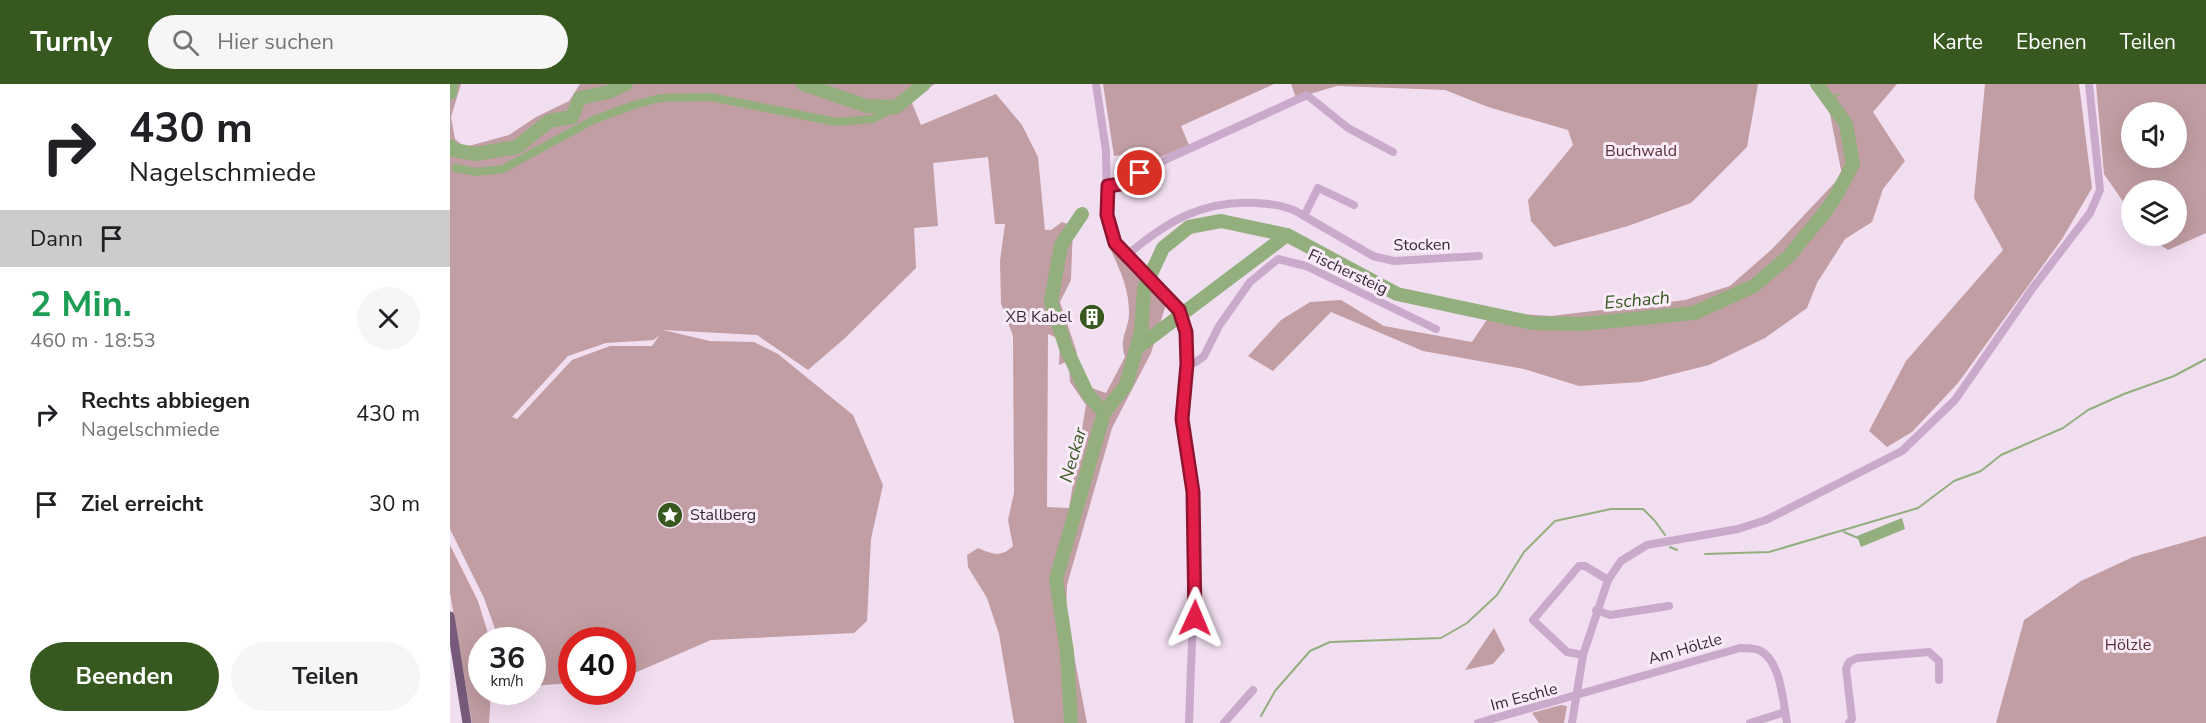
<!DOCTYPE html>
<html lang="de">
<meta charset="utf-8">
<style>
:root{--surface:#fff;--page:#f6f6f6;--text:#202124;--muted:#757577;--accent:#375920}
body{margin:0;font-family:"Nunito Sans",sans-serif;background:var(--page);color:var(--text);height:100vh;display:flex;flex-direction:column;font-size:22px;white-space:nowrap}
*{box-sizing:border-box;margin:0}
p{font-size:20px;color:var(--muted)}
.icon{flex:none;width:33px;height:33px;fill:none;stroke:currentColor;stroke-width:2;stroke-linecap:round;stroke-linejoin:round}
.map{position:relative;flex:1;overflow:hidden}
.side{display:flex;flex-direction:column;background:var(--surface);width:450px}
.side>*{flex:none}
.top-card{background:#fff;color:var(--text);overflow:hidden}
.controls{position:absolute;left:1671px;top:18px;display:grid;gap:12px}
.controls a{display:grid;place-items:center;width:66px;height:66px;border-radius:50%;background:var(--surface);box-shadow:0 6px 24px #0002;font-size:30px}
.speed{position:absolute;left:18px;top:543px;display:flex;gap:12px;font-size:30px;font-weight:700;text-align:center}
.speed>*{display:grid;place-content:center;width:78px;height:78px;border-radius:50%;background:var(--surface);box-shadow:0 6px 24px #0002;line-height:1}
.speed small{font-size:15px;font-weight:400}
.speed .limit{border:9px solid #d22;background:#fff;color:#111}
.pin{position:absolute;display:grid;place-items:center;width:51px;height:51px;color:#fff;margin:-26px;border:3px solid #fff;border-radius:50%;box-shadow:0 2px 6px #0007}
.me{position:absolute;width:66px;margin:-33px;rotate:1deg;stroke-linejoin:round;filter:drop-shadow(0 0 4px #0008)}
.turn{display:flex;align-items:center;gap:21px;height:126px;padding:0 30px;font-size:27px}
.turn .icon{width:78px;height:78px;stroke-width:2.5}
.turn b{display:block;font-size:42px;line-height:51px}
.then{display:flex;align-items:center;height:57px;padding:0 30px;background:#0003;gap:12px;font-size:22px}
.round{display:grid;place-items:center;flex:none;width:63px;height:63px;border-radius:32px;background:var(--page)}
.head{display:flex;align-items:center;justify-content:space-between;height:102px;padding:0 30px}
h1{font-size:36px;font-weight:700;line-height:45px;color:#1e9e55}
.button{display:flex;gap:12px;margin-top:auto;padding:12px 30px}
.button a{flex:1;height:69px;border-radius:36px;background:var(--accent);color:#fff;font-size:24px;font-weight:700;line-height:69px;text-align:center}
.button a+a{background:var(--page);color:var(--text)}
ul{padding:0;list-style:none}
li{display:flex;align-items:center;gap:18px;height:90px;padding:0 30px}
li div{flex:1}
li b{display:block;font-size:22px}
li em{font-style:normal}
header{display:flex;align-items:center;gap:36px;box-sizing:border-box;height:84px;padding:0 30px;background:var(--accent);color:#fff}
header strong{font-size:28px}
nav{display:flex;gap:33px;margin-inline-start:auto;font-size:21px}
.search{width:420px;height:54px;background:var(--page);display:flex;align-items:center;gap:15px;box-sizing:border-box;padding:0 21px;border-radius:33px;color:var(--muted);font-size:22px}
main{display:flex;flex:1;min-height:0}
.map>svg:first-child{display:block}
.green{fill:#c19ea3;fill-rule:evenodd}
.water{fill:#93af7e}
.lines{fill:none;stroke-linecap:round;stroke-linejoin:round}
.stream{stroke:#93af7e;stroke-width:2}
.canal{stroke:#93af7e;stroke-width:8}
.river{stroke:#93af7e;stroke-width:14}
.minor{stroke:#caaaca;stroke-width:8}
.major{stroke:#765b7a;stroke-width:9}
.route-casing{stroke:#92132f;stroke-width:15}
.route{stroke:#e11d48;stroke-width:10}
.labels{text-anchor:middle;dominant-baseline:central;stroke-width:6;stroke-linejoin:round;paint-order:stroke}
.park-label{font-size:16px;fill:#562e32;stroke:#faebf9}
.street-label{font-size:16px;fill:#362a38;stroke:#faebf9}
.poi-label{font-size:16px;fill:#362a38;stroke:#faebf9;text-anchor:end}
.water-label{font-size:18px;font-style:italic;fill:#375920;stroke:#faebf9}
</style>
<header>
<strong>Turnly</strong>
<div class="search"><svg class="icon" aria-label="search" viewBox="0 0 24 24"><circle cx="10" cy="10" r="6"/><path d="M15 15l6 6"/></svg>Hier suchen</div>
<nav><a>Karte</a><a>Ebenen</a><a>Teilen</a></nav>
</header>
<main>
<section class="side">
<div class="top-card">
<div class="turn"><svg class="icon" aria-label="right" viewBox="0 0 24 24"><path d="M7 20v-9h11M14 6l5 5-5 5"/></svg><div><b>430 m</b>Nagelschmiede</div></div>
<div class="then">Dann<svg class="icon" aria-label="arrive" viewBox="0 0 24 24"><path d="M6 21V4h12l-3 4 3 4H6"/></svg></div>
</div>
<div class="head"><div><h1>2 Min.</h1><p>460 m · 18:53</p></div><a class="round"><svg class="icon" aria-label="close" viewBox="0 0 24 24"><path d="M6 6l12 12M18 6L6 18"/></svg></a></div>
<ul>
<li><svg class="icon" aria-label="right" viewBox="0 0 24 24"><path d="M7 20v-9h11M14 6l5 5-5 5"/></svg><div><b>Rechts abbiegen</b><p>Nagelschmiede</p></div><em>430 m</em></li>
<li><svg class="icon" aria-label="arrive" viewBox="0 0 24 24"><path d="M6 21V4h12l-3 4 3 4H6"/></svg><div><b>Ziel erreicht</b></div><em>30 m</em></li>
</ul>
<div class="button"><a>Beenden</a><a>Teilen</a></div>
</section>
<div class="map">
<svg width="1756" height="639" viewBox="0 0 1756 639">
<rect width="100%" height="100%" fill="#f2def1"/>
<!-- green -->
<g class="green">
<path d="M0,0H11L1,33L5,55L15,63L59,51L86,33L119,17L130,0H485L460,14L471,41L546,10L572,41L588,73L595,146H601L612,138L623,142L621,196L610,218L627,269L616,278L609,281L610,255L598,250L597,423L619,424L636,321L620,298L619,284L629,278L639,303L656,309L675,273C669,254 677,249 679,232C680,205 669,184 658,160L680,186L716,220L701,269L662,344L617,501L616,530L637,639H564L549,550L537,514L518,483L517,471L528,464C542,470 551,474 563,462L558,436L564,409L563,252L551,220L550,177L555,140H545L538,73L483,79L488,142L464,144L466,184L395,254L358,286L307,251L213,246L260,257L304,258L328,270L403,331L433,401L421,455L417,537L404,549L261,556L173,594L172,556H122L121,599L83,602L82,556H49L34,514L0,445ZM210,250L202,262H160L122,276L67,335L62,333L118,272L156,259L204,256Z"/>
<path d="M653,0H824L731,42L739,61L699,78L695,68L664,72Z"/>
<path d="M841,0H1308L1297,63L1241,119L1178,142L1104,163L1081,137L1078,116L1123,61L1118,46L1038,23L995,6L887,2L846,14Z"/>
<path d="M1365,0H1447L1423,28L1455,77L1433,105L1422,138L1395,155L1367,199L1357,224L1315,254L1259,281L1191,298L1129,302L1074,285L973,267L881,228L823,287L798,272L831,236L860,218L891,216L934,242L1022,258L1042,228L1101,232L1235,216L1280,202L1322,165L1392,91L1380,30Z"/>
<path d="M1535,0H1629L1642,104L1612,155L1508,299L1462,348L1437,363L1419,347L1456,277L1553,166L1524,114Z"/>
<path d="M1646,0H1756V149L1718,166L1697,152H1726V106H1682L1681,129L1654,90ZM1682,28H1726V74H1682Z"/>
<path d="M1756,452V639H1546L1574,536L1631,497L1683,473Z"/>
<path d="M0,461L28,517L40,556H32V608H41L39,639H22L0,509Z"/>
<path d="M1044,544L1055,566L1043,580L1015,586Z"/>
<path d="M1111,621L1117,622L1114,639H1089L1082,629Z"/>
</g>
<!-- water -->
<path class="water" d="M1452,434L1455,445L1411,463L1407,452Z"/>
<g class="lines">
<!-- stream -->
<g class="stream">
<path d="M1380,15L1389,10"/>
<path d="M1394,448L1408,454"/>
<path d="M1220,463L1227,466"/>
<path d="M1255,470L1319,468L1468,424L1504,397L1531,387L1551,371L1613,344L1638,326L1674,310L1724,292L1756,275"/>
<path d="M811,632L825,607L860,567L880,558L991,554L1017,539L1047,511L1074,468L1105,437L1161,425H1193L1205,437L1215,451"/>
</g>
<!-- canal -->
<path class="canal" d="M6,84L26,88L53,85L143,36L184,21L210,14L261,13L386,38L423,35L446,23"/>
<!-- river -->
<g class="river">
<path d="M353,0L416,22L446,23L474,0"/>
<path d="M0,9L1,0"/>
<path d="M0,62L4,66L26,70L67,63L99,37L122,33L130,14L159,8L176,0"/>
<path d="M687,264L837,151"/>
<path d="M654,329L676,301L691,248L694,205L713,164L739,143L771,137L837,151L947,210L1083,239L1132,240L1244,229L1304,202L1339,172L1371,133L1383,117L1403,80L1396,40L1367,0"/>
<path d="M621,639L617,568L606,495L654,329L637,309L616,264L601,218L611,161L632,130"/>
</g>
<!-- minor -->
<g class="minor">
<path d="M646,0L656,67L657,131L661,150L676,172L712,206L729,226L738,258L732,335L743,408L746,449L739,639"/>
<path d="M658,102L670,100L719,74L857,11L898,44L943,68"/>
<path d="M854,132L923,172L944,177L1029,172"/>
<path d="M676,172C716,138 751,116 806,119C823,120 840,122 854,132L868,104L904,121"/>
<path d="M737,280L746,278L754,272L769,242L800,198L828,175L856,182L986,245"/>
<path d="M1146,526L1160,531L1219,522"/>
<path d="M1133,571L1117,568L1083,536L1129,482H1135L1158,496"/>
<path d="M774,639L803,606"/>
<path d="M1028,639L1290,564C1295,564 1303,564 1309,566C1331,576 1333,618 1337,639"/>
<path d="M1122,639L1133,571L1158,496L1171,477L1197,461L1288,445L1316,436L1452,367L1505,316L1582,205L1640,129L1650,106L1639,0"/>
<path d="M1300,639L1335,628"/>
<path d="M1399,639L1402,635L1396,585L1399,578L1407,574L1479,568L1489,577V596"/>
</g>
<!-- major -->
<path class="major" d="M0,532L17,639"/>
</g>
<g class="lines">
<!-- route casing -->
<g class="route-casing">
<path id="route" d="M690,89L670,100L658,102L657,131L665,159L729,226L736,248L737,280L732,335L743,408L745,534"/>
</g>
<!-- route -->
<use href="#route" class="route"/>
</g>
<!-- icons -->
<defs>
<g id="building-disc" transform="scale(1.35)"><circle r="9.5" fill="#375920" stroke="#faebf9"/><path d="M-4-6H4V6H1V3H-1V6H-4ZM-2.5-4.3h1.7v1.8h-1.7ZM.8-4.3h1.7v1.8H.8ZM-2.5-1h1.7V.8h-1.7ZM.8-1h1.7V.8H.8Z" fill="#fff"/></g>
<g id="sight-disc" transform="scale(1.35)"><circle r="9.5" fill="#375920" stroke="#faebf9"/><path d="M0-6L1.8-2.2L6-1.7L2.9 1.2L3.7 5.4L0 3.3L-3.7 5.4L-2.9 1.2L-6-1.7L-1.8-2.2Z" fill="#fff"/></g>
</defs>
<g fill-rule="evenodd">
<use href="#building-disc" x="642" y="233"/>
<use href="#sight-disc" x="220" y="431"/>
</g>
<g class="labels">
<!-- park labels -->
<g class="park-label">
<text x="1191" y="67">Buchwald</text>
<text x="1678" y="561">Hölzle</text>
</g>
<!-- street labels -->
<g class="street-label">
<text transform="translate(972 161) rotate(-1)">Stocken</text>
<text transform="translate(898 188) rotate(25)">Fischersteig</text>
<text transform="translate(1235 565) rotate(-16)">Am Hölzle</text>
<text transform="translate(1074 613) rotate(-15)">Im Eschle</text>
</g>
<!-- poi labels -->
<g class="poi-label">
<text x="622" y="233">XB Kabel</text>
<text x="240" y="431" text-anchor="start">Stallberg</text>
</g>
<!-- water labels -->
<g class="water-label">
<text transform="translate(1187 216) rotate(-5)">Eschach</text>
<text transform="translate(623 371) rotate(-74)">Neckar</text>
</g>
</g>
</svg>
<div class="controls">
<a><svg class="icon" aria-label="sound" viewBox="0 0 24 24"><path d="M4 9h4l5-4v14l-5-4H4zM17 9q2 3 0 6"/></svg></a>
<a><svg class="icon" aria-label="layers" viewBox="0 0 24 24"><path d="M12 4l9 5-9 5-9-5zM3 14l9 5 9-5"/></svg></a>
</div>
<div class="speed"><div>36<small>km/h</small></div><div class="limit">40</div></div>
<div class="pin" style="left:690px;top:89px;background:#d93025"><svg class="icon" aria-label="arrive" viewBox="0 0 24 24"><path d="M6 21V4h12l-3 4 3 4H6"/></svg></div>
<svg class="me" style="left:745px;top:534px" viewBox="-20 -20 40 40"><path d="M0-17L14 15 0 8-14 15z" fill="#e11d48" stroke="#fff" stroke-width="4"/></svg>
</div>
</main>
